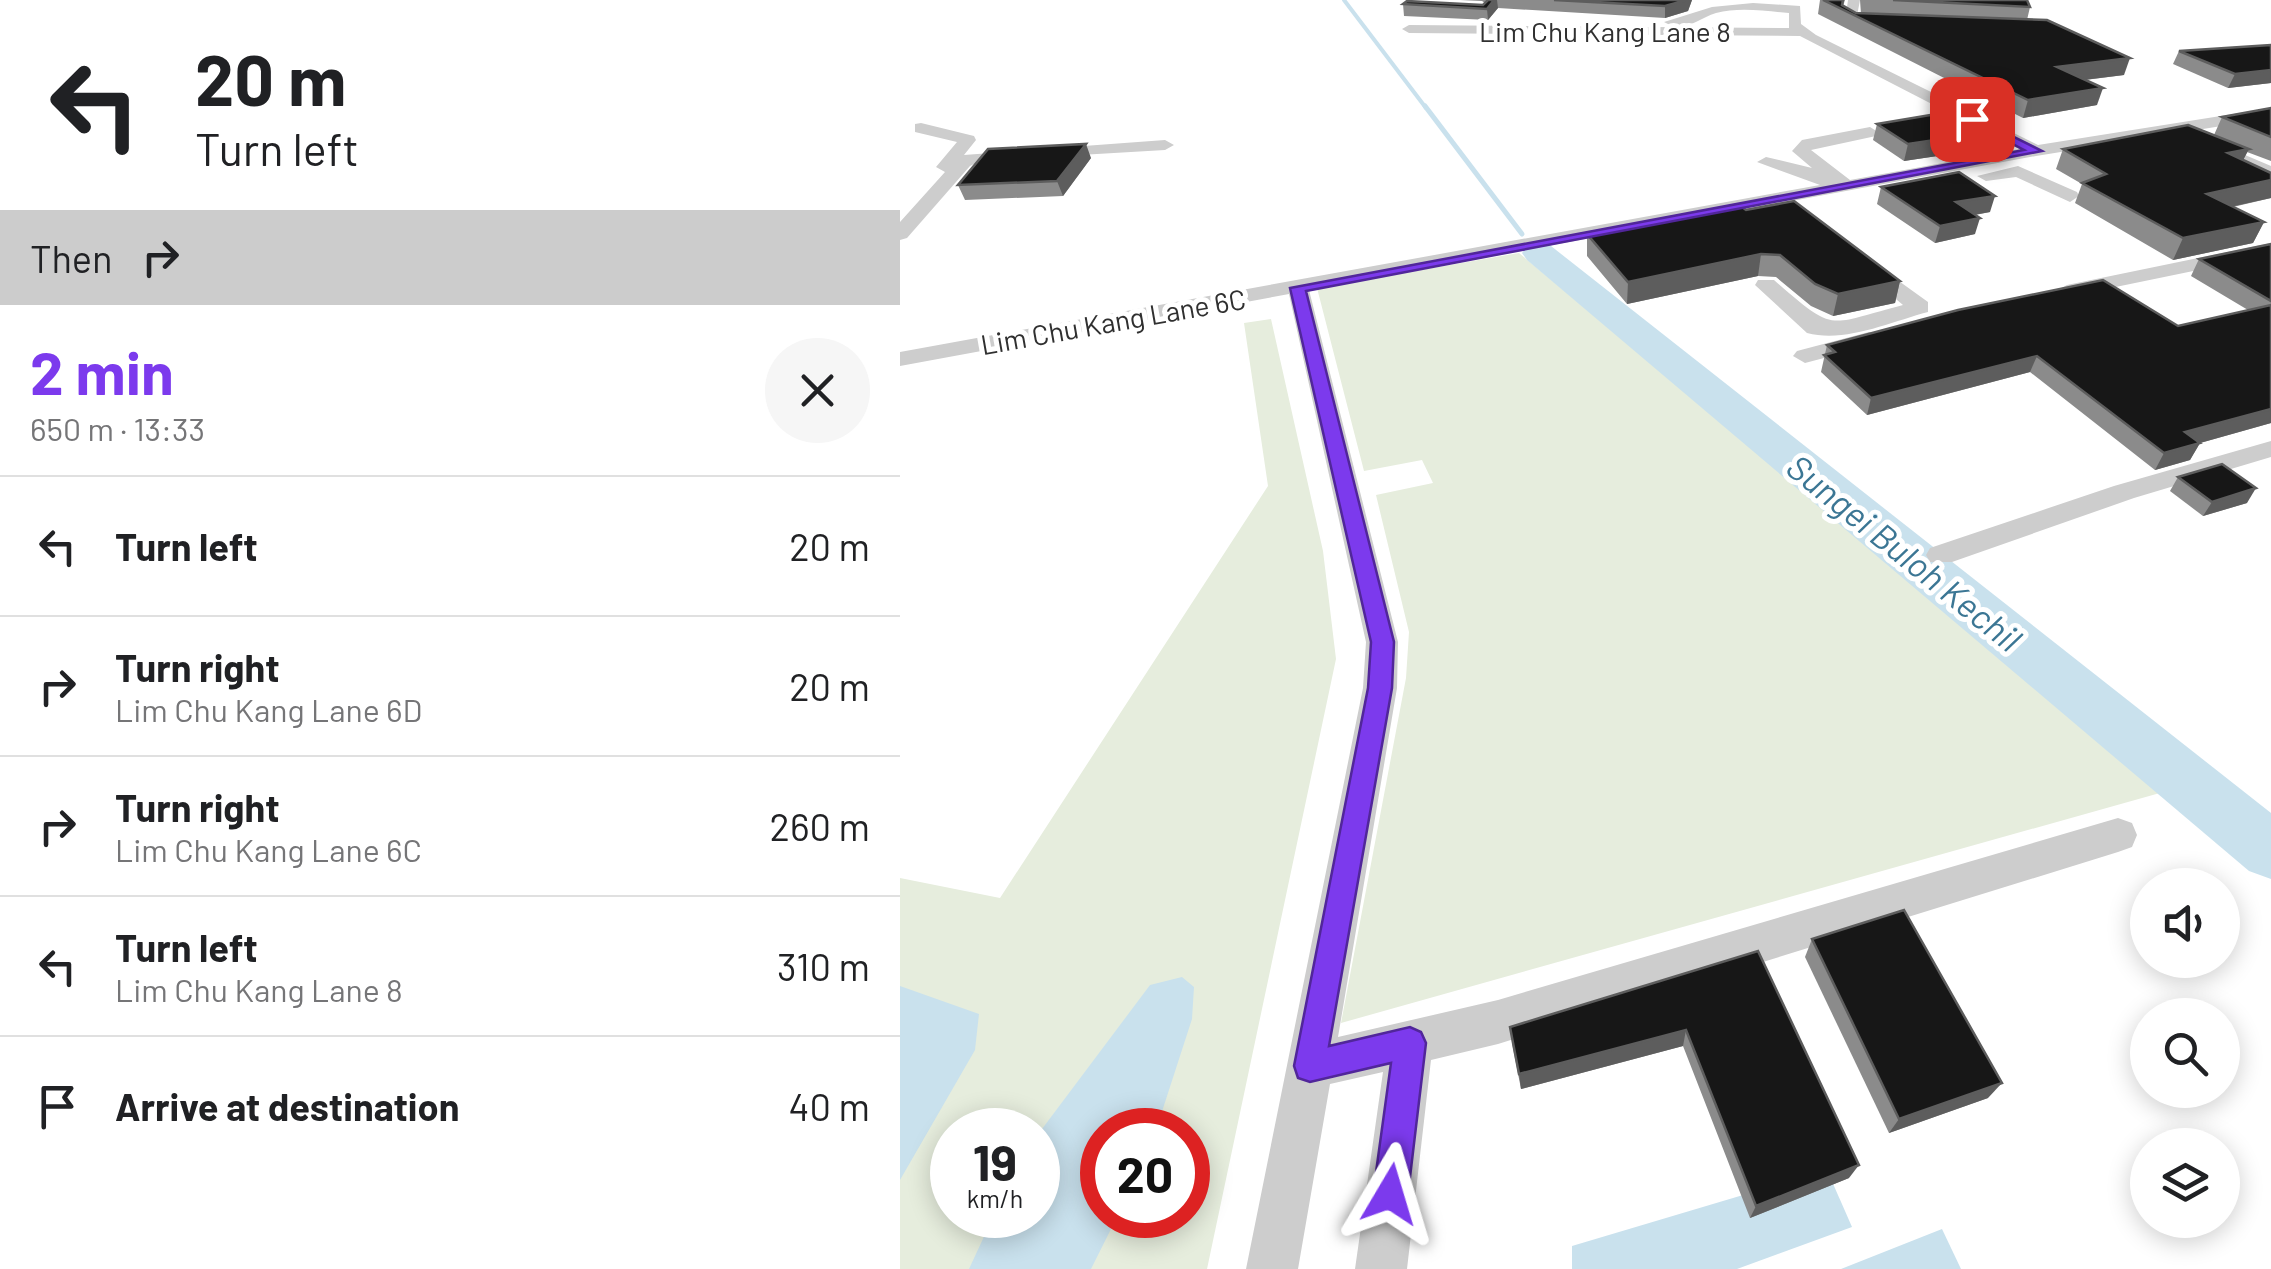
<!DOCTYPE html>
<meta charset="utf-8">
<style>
:root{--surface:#fff;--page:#f6f6f6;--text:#202124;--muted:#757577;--line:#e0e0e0;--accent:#7c3aed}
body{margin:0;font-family:Barlow,sans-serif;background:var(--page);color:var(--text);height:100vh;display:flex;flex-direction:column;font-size:38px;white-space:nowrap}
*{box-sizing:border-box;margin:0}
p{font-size:32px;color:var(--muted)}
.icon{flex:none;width:55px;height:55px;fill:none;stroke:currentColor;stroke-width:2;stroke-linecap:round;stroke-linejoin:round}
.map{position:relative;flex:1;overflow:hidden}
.side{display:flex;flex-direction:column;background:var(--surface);width:900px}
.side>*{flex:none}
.guide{background:#fff;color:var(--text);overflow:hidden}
.buttons{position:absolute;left:1230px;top:868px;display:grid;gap:20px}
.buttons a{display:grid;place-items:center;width:110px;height:110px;border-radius:50%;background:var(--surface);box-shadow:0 5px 25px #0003;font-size:50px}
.speed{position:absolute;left:30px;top:1108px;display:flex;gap:20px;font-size:50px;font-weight:700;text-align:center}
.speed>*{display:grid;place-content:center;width:130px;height:130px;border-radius:50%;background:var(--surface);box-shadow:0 5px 25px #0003;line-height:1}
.speed small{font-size:25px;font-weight:400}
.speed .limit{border:15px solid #d22;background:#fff;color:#111}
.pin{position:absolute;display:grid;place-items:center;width:85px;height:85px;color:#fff;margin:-42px;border-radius:20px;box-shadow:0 5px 15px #0006}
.me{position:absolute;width:110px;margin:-55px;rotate:7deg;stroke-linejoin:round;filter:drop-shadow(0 0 8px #0008)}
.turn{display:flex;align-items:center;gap:35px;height:210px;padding:0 30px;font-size:45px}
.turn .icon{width:130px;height:130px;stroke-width:2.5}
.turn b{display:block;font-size:70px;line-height:85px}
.then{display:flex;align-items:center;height:95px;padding:0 30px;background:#0003;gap:20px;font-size:38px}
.round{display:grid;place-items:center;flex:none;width:105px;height:105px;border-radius:52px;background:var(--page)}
.head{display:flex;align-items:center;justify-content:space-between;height:170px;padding:0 30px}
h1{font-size:60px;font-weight:700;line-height:75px;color:var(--accent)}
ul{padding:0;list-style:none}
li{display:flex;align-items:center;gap:30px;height:140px;padding:0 30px;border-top:2px solid var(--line)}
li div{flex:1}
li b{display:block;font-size:38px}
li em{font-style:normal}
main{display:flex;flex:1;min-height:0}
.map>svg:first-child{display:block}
.green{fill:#e6eddd;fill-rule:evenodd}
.water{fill:#c9e1ed}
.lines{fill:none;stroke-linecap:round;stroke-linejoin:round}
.stream-far1{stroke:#c9e1ed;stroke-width:4}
.stream{stroke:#c9e1ed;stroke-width:5}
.river{fill:#c9e1ed;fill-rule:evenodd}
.minor{fill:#cdcdcd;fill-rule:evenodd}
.wall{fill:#8b8b8b}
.shaded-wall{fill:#5d5d5d}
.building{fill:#171717;stroke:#5d5d5d;stroke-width:2.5}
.route{fill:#7c3aed;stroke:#51269a;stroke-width:2.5}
.labels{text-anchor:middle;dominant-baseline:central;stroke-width:10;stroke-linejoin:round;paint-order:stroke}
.far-street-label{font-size:28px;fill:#303030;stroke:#fff}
.water-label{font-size:35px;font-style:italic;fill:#3b7694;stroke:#fff}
</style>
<main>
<section class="side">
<div class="guide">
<div class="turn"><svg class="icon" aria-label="left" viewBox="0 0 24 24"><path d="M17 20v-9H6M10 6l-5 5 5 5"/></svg><div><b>20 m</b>Turn left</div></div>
<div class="then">Then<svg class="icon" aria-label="right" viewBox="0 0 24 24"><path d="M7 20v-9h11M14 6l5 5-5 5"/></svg></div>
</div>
<div class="head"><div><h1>2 min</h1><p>650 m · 13:33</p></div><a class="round"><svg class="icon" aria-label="close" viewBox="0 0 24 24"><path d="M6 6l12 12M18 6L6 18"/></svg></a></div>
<ul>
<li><svg class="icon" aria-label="left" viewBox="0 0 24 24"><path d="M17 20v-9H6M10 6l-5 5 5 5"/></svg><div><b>Turn left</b></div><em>20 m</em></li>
<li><svg class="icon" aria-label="right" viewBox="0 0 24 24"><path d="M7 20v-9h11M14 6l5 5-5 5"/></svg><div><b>Turn right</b><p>Lim Chu Kang Lane 6D</p></div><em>20 m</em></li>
<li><svg class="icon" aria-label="right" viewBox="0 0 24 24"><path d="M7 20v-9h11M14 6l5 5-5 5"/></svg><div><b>Turn right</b><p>Lim Chu Kang Lane 6C</p></div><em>260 m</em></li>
<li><svg class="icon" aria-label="left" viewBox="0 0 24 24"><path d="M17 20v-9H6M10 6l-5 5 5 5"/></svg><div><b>Turn left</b><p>Lim Chu Kang Lane 8</p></div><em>310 m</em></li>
<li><svg class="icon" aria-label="arrive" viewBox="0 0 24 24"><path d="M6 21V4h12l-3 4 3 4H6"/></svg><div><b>Arrive at destination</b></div><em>40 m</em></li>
</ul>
</section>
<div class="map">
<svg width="1371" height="1269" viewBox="0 0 1371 1269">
<rect width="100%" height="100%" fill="#fff"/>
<!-- green -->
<g class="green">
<path d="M619,253L1267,791L441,1023L506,678L509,632L476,495L533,483L522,460L464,471L417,288Z"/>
<path d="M371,319L423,551L436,659L307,1269H0V878L100,898L368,486L344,323ZM52,1130H138V1215H52ZM202,1130H288V1215H202Z"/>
</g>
<!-- water -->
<g class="water">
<path d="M282,977L294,987L292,1019L256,1130H202V1215H218L191,1269H69L94,1215H138L139,1133L250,985Z"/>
<path d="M0,986L79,1014L75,1050L0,1180Z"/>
<path d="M927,1170L952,1227L837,1269H672V1246Z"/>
<path d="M1042,1229L1061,1269H941Z"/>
</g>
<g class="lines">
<!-- stream-far1 -->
<path class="stream-far1" d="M444,0L526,108"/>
<!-- stream -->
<path class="stream" d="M525,106L622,234"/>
<!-- river -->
<path class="river" d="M639,243L651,246L1371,813V879L1349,871L627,260L622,253L627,246Z"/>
<!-- minor -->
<g class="minor">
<path d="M948,0H960L957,16L992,24L985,28L945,22Z"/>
<path d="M853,3L900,6L901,24L916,35L1138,145L1371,108V118L1136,156L409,290L498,642L497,688L438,1037L598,1000L1218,818L1232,823L1237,835L1232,847L1218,852L598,1044L531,1060L507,1269H455L483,1072L430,1084L398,1269H346L463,688L466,642L389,294L0,366V352L920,185L857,162L866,157L912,168L892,151L902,140L970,127L978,132L976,136L911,150L950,180L1119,149L900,36L509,33L502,29L509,25L889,28V13C865,11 839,7 816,13C797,19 784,34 764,22L812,7Z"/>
<path d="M21,123L74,136L76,140L64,155L265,140L274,145L265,150L80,161L70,166L7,238L0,240V222L45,172L36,167L57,142L15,132V124Z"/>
<path d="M1300,141H1312L1371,166V177L1300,149Z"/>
<path d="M1118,166L1177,192L1179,196L1170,202L1116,177L1086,181L1077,176Z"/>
<path d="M1371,243V255L1167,297L1156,291L1167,285Z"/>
<path d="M964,256L1028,302V312C990,322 946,343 907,333L855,285L858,280H874C936,334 926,325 1003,305L957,266L954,262Z"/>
<path d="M969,332L977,334V344L905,363L893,356L897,351Z"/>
<path d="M1371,441V457L1234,498L1052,562H1030L1026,555L1030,548L1214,486Z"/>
</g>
</g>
<!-- wall -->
<g class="wall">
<path d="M560,0H792L788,11L765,18L598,8L588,20L504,16L503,4L583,5L585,3L582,1Z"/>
<path d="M920,0H945L943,6L956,13L961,14L960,0H1127L1130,7L1127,20L1224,75L1185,80L1197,105L1123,118L918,14Z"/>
<path d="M1371,45V83L1328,88L1273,64L1279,51Z"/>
<path d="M1371,108V161L1347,152L1343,160L1371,173V198L1333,207L1364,222L1353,243L1273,260L1175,203L1182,184L1156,169L1163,149L1314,135L1322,117Z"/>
<path d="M977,124L1084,149L1004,161L973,140Z"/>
<path d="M191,158L163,196L65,200L58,185Z"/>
<path d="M981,187L1090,212L1075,215V234L1035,243L977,204Z"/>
<path d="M846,210L1000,281L995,303L933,316L911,306L876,277L858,276L727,304L687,256V234Z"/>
<path d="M1371,244V423L1300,443L1290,460L1255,470L1130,372L967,415L921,372L927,345L1278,326L1348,310L1291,276L1299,259Z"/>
<path d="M1278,477L1347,503L1303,516L1270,491Z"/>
<path d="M912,939L1088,1098L989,1133L905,957Z"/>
<path d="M858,951L949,1178L850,1218L783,1046L621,1089L612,1043Z"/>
</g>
<!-- shaded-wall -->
<g class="shaded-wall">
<path d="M594,0H597L598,8L588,20L587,9Z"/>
<path d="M787,0H792L788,11L765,18V6Z"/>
<path d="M1230,58L1224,75L1151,84L1157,67Z"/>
<path d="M1371,70V83L1328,88L1335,74Z"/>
<path d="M1203,88L1197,105L1123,118L1128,100Z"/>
<path d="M1089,132L1084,149L1004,161L1008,144Z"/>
<path d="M186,144L191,158L163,196L157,181Z"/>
<path d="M1349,149L1339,168L1328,153Z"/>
<path d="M1371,180V198L1298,214L1307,194Z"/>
<path d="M1095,196L1090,212L1051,219L1056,202Z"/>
<path d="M1080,218L1075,234L1035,243L1040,226Z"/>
<path d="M1364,222L1353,243L1273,260L1283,238Z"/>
<path d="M861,254L858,276L727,304L728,282Z"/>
<path d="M1000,281L995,303L933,316L938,294Z"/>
<path d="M1137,356L1130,372L967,415L971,398Z"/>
<path d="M1371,409V423L1300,443L1290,460L1255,470L1264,453L1285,432Z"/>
<path d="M1356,488L1347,503L1303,516L1312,502Z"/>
<path d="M786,1030L783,1046L621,1089L619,1074Z"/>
<path d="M1102,1083L1088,1098L989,1133L999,1119Z"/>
<path d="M959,1165L949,1178L850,1218L856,1206Z"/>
</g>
<!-- building -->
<g class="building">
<path d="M588,0H594L587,9L503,4L507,1L583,5Z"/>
<path d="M654,0H787L765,6Z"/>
<path d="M923,0H943L942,5L956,13L1147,20L1230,58L1157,67L1203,88L1128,100Z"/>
<path d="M993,0H1127L1130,7Z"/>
<path d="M1371,45V70L1335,74L1279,51Z"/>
<path d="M1371,108V137L1322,117Z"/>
<path d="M1054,111L1089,132L1008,144L977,124Z"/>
<path d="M1288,125L1349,149L1328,153L1371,173V180L1307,194L1364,222L1283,238L1182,183L1206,174L1163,149Z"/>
<path d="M186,144L157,181L58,185L88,149Z"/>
<path d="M1059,172L1095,196L1056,202L1080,218L1040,226L981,187Z"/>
<path d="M894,201L1000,281L938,294L915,284L880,255L861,254L728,282L687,234L842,207L846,210Z"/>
<path d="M1371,244V301L1299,259Z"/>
<path d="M1203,280L1278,326L1371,305V409L1285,432L1300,443L1264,453L1137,356L971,398L924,355L935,352L927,345L1058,310Z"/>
<path d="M1322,464L1356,488L1312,502L1278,477Z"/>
<path d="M1004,910L1102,1083L999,1119L912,939Z"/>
<path d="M858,951L959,1165L856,1206L786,1030L619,1074L610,1027Z"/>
</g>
<!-- route -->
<path class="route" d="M1072,116L1142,151L406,291L494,642L492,688L429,1046L510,1027L521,1032L526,1043L508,1194L503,1206L490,1211L478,1206L473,1194L491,1063L410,1082L398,1078L394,1066L468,688L471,642L390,288L1124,150L1068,121Z"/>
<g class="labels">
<!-- far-street labels -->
<g class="far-street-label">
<text x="705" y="31">Lim Chu Kang Lane 8</text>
<text transform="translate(213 321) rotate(-10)">Lim Chu Kang Lane 6C</text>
</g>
<!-- water labels -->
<g class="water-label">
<text transform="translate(1005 552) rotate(39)">Sungei Buloh Kechil</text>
</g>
</g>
</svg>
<div class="buttons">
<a><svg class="icon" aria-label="sound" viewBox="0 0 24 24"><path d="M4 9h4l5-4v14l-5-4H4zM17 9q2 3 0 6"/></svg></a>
<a><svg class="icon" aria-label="search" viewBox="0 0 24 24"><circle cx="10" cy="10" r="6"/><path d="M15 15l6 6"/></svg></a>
<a><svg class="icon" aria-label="layers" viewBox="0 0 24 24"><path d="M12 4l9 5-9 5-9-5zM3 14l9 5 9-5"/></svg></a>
</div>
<div class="speed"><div>19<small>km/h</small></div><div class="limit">20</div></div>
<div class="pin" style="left:1072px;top:119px;background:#d93025"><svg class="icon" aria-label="arrive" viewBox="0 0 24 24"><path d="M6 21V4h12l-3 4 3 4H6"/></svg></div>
<svg class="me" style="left:490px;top:1194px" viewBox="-20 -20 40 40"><path d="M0-17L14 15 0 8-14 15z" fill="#7c3aed" stroke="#fff" stroke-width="4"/></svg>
</div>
</main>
